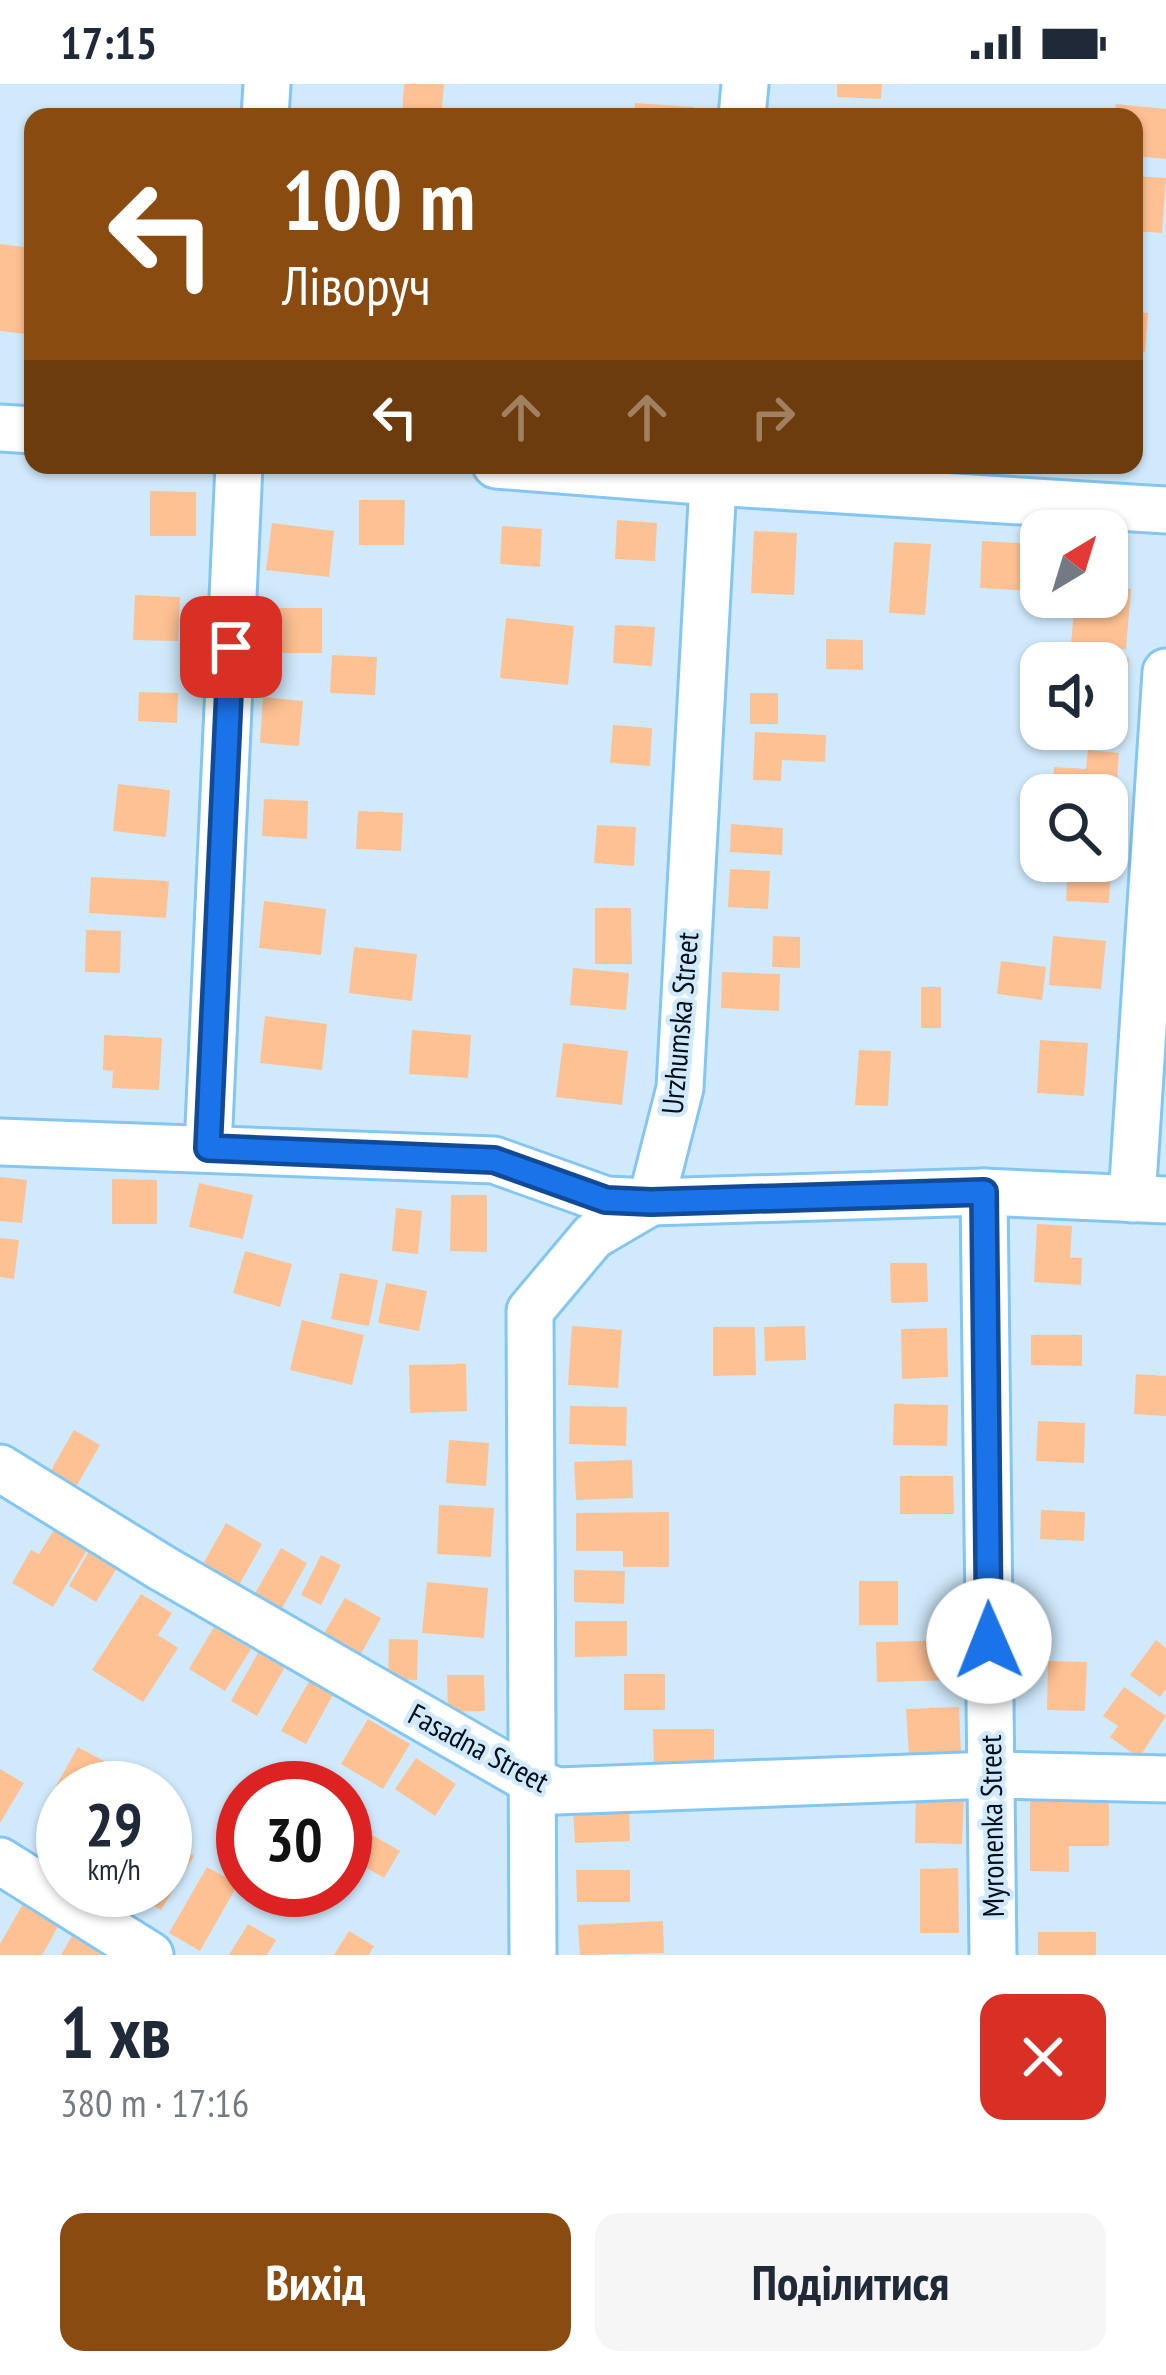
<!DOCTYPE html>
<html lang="uk">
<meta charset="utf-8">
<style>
:root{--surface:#fff;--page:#f6f6f7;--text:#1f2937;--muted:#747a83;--accent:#894b0f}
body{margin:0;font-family:"PT Sans Narrow",sans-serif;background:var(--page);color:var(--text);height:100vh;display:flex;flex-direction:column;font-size:45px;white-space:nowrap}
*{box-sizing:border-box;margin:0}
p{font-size:39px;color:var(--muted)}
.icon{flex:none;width:66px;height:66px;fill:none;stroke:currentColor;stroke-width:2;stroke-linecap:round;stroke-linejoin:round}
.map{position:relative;height:1871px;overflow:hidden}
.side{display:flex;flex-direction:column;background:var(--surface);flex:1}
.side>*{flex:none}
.guide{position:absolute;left:24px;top:24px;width:1119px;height:366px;border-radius:24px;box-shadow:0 3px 9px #0004;background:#894b0f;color:#fff;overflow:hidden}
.needle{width:78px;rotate:38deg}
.fabs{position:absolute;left:1020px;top:426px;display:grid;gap:24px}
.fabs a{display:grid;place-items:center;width:108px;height:108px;border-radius:24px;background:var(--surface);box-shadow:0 3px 9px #0004;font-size:60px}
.speed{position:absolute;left:36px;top:1677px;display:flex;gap:24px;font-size:60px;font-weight:700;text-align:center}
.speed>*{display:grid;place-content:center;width:156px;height:156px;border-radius:50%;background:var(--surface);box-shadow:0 3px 9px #0004;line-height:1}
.speed small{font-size:30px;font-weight:400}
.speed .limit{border:18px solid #d22;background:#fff;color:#111}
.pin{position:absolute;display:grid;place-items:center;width:102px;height:102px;color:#fff;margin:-51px;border-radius:24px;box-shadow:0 6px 18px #0006}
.me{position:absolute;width:132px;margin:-66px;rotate:359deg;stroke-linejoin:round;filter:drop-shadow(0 0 9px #0008)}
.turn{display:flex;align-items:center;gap:42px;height:252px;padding:0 60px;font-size:54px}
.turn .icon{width:156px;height:156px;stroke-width:2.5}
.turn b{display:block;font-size:84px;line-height:102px}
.lanes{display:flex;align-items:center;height:114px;padding:0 60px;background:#0003;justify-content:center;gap:60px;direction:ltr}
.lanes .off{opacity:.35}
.round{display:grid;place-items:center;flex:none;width:126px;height:126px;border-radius:24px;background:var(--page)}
.summary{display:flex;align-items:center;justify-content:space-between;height:204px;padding:0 60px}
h1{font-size:72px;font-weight:800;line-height:90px}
.cta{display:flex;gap:24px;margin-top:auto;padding:24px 60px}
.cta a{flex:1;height:138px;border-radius:24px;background:var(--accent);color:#fff;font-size:48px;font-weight:800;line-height:138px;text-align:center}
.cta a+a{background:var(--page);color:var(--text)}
.status{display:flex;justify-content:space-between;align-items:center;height:84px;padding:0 60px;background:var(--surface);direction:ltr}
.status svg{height:33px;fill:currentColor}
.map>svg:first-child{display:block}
.building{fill:#fec194}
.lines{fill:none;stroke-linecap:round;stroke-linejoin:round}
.minor-casing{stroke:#83c6f1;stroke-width:51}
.minor{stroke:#fff;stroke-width:45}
.route-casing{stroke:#114b97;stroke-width:30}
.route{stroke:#1a73e8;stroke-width:21}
.labels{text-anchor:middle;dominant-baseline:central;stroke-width:9;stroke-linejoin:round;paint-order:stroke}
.street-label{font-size:30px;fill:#000e1a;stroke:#d0eafc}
</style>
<div class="status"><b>17:15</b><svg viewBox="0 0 49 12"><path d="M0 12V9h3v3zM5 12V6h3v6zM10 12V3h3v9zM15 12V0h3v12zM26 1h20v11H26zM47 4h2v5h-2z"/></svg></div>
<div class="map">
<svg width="1166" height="1871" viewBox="0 0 1166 1871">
<rect width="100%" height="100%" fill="#d0eafc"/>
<!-- building -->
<g class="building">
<path d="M404,0H444L441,33H402Z"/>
<path d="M837,0H882L881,15L837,13Z"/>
<path d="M635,19L694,23L693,33H634Z"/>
<path d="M1116,20L1166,25V75L1134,72V33H1114Z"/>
<path d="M1134,92L1166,94L1162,149L1134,147Z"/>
<path d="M0,160L33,164V251L0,247Z"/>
<path d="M1134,228L1148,229L1145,268L1134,267Z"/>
<path d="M150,407L196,408V452H150Z"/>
<path d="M359,416H405L404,461H359Z"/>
<path d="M617,436L657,439L655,477L615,475Z"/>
<path d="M272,439L334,447L329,493L266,486Z"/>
<path d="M502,442L542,445L540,483L500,480Z"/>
<path d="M754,447L797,449L794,511L751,509Z"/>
<path d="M982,457L1036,460L1033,507L980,504Z"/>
<path d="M894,458L931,460L925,531L889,529Z"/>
<path d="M1107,503L1131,505L1126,565L1071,561L1075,513H1107Z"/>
<path d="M135,511L180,513L178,557L133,556Z"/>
<rect x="277" y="524" width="45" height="45"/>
<path d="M506,534L574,542L568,601L500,594Z"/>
<path d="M615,541L655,543L652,582L613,579Z"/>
<path d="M826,555L863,556V586L826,585Z"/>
<path d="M1086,570L1129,574L1125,623L1107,622V579H1085Z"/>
<path d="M332,571L377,573L375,611L330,609Z"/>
<path d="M139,608L178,609L177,639L138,637Z"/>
<rect x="750" y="609" width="28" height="31"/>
<path d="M263,613L303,617L299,662L260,659Z"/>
<path d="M613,641L652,644L650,682L610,679Z"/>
<path d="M755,648L826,651L825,678L782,676L781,697L753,696Z"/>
<path d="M1088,666L1119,669L1115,723H1107V711H1052L1054,683L1086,685Z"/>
<path d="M118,700L170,706L166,753L113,747Z"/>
<path d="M264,715L308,717L307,755L262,752Z"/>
<path d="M358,727L403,729L401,767L356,765Z"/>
<path d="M731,740L783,744L782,771L730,768Z"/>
<path d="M597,741L636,743L634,782L594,779Z"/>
<path d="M1107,764H1112L1109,819L1066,817L1068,777H1107Z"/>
<path d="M730,785L770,787L768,825L728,823Z"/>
<path d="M91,793L169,797L166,834L89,829Z"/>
<path d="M264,817L326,825L321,871L259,864Z"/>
<path d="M595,824H631L632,880H595Z"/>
<path d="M86,846L121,847L120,889L85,888Z"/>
<path d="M773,852L800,853V884L772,883Z"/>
<path d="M1053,852L1106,857L1101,905L1049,901Z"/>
<path d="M354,863L417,870L412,917L349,909Z"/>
<path d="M1001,877L1046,883L1042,916L997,910Z"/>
<path d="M573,884L629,889L626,926L570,921Z"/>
<path d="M722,888L780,890L779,927L721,924Z"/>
<rect x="921" y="903" width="20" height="41"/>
<path d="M265,932L327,940L322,986L260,979Z"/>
<path d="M412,946L471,951L468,994L409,990Z"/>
<path d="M104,951L162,954L159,1006L112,1004L113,987L103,986Z"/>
<path d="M1040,956L1088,959L1084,1012L1037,1009Z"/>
<path d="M563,959L628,967L622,1021L556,1013Z"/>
<path d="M859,966L891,967L888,1022L855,1021Z"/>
<path d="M0,1093L27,1096L22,1139L0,1137Z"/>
<path d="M112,1095L157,1096V1140H112Z"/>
<path d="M199,1099L253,1111L243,1155L189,1143Z"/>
<path d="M451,1111H487V1168L450,1167Z"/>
<path d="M396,1124L422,1127L418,1170L392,1167Z"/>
<path d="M1037,1140L1072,1142L1070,1174H1082L1081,1201L1034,1198Z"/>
<path d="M0,1154L19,1156L14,1195L0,1193Z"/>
<path d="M245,1167L292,1180L280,1223L233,1209Z"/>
<path d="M890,1179H927L928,1218L891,1219Z"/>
<path d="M340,1189L378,1196L369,1242L331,1235Z"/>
<path d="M386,1199L427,1207L419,1247L378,1239Z"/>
<path d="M302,1236L364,1251L352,1301L290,1286Z"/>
<path d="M572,1242L622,1246L618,1304L568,1301Z"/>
<path d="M805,1242L806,1276L765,1277L764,1243Z"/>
<path d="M713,1243H755L756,1291L713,1292Z"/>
<path d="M947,1244L948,1293L902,1295L901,1245Z"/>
<path d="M1031,1251H1082V1282L1031,1281Z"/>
<path d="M466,1280L467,1327L410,1329L409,1281Z"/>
<path d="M1136,1290L1166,1292V1332L1134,1330Z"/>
<path d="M894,1320L948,1321L947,1362L893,1361Z"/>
<path d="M570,1322L627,1323L626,1362L569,1360Z"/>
<path d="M1038,1337L1085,1339L1084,1379L1036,1377Z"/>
<path d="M74,1346L100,1361L72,1410L46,1395Z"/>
<path d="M449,1356L489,1359L486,1402L446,1399Z"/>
<path d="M632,1376L633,1414L576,1416L574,1378Z"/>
<path d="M900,1392H953L954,1430H900Z"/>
<path d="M439,1421L494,1424L491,1473L437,1470Z"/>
<path d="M1041,1426L1085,1428L1084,1457L1040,1455Z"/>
<path d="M669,1428V1483H623V1467H576V1429Z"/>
<path d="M226,1439L262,1460L238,1503L202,1482Z"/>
<path d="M57,1441L90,1461L53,1523L12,1499L31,1466L39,1470Z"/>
<path d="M92,1462L120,1479L96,1518L69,1502Z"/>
<path d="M281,1464L307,1479L280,1528L253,1513Z"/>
<path d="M321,1471L341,1481L321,1521L301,1511Z"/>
<path d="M574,1486L625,1487L624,1520L574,1518Z"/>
<rect x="859" y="1497" width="39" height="44"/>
<path d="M427,1498L488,1504L484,1554L422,1549Z"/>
<path d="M141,1510L172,1529L158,1551L178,1564L143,1618L92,1586Z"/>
<path d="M345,1514L381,1534L357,1577L320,1556Z"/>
<path d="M575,1537H627V1572L575,1573Z"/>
<path d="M214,1543L251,1565L225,1607L189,1585Z"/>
<path d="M389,1555L418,1556L417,1596L388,1595Z"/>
<path d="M958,1556L959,1596L877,1598L876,1558Z"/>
<path d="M1156,1556L1166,1564V1605L1160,1613L1130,1591Z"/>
<path d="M258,1569L285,1583L257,1632L231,1617Z"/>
<path d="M1048,1577L1087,1578L1085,1627L1047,1626Z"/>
<rect x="624" y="1590" width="41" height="36"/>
<path d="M447,1591H484L485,1627L448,1628Z"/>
<path d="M311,1594L335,1607L306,1660L281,1647Z"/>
<path d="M1124,1603L1166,1632L1139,1674L1110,1653L1118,1642L1103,1632Z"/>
<path d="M959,1623L961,1669L909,1671L906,1625Z"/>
<path d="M368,1635L410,1660L383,1705L341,1680Z"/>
<path d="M653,1645H714V1684H654Z"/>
<path d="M78,1663L104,1677L89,1704H63V1706L56,1702Z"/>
<path d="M416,1674L456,1700L435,1732L395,1705Z"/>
<path d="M0,1685L24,1699L0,1739Z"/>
<path d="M135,1686L166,1704H124Z"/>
<path d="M916,1709L964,1710L962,1760L915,1759Z"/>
<path d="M1030,1713H1109V1762H1069V1788L1030,1787Z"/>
<path d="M629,1723L630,1757L575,1759L573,1726Z"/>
<path d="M360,1744L400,1767L384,1794L345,1771Z"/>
<path d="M165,1755L194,1772L161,1826L127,1806H165Z"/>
<path d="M207,1783L238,1800L200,1867L169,1849Z"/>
<path d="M958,1784L959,1849H920V1785Z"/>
<path d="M576,1786H630V1818H577Z"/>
<path d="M23,1820L59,1841L42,1871H0V1860Z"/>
<path d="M663,1837L664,1869L580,1871L578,1841Z"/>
<path d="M248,1840L276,1856L267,1871H229Z"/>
<path d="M349,1847L374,1862L369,1871H334Z"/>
<rect x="1038" y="1848" width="58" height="23"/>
<path d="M72,1852L102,1871H61Z"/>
</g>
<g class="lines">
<!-- minor casing -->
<g class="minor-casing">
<g id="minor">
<path d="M265,33L267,0"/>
<path d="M742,33L745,0"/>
<path d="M0,344L33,346"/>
<path d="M496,381L712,398L1166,426"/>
<path d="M0,1058L494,1076L606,1116L651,1118L984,1108L1166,1116"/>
<path d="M208,1064L239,381"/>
<path d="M984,1108L993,1871"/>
<path d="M1132,1115L1166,588"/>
<path d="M0,1384L162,1484L532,1697L557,1707L991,1691L1166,1695"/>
<path d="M0,1777L150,1871"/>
<path d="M533,1871L530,1227L593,1152L651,1118L680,1004L714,381"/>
</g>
</g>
<!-- minor -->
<use href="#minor" class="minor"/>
</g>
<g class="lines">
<!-- route casing -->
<g class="route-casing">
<path id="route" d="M231,563L208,1064L494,1076L606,1116L651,1118L984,1108L989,1557"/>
</g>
<!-- route -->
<use href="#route" class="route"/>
</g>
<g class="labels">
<!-- street labels -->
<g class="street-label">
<text transform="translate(679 939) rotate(-85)">Urzhumska Street</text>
<text transform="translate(479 1663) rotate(28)">Fasadna Street</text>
<text transform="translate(991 1742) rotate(-91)">Myronenka Street</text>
</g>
</g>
</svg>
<div class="fabs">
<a><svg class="needle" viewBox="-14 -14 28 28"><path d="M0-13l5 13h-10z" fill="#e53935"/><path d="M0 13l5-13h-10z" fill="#747a83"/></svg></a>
<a><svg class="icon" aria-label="sound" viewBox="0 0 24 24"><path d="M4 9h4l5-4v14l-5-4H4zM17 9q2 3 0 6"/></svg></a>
<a><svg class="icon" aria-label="search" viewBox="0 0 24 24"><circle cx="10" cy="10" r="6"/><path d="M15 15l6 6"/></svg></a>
</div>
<div class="speed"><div>29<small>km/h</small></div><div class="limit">30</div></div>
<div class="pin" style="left:231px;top:563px;background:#d93025"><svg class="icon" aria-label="arrive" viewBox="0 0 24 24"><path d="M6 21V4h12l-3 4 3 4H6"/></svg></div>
<svg class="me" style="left:989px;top:1557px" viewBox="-20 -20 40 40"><circle r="19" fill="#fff"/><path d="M0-13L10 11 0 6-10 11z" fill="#1a73e8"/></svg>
<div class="guide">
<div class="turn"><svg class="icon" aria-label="left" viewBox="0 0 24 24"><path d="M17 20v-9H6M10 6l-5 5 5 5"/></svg><div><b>100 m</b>Ліворуч</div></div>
<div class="lanes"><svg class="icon" aria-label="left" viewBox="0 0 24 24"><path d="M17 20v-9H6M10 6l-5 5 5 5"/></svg><svg class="icon off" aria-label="ahead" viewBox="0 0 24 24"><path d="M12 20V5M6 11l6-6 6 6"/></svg><svg class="icon off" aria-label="ahead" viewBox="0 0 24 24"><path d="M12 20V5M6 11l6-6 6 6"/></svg><svg class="icon off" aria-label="right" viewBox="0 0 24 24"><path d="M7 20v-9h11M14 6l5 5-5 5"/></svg></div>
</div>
</div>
<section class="side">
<div class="summary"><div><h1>1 хв</h1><p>380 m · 17:16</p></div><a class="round" style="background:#d93025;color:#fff"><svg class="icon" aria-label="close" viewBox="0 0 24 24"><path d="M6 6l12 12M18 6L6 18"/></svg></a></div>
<div class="cta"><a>Вихід</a><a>Поділитися</a></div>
</section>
